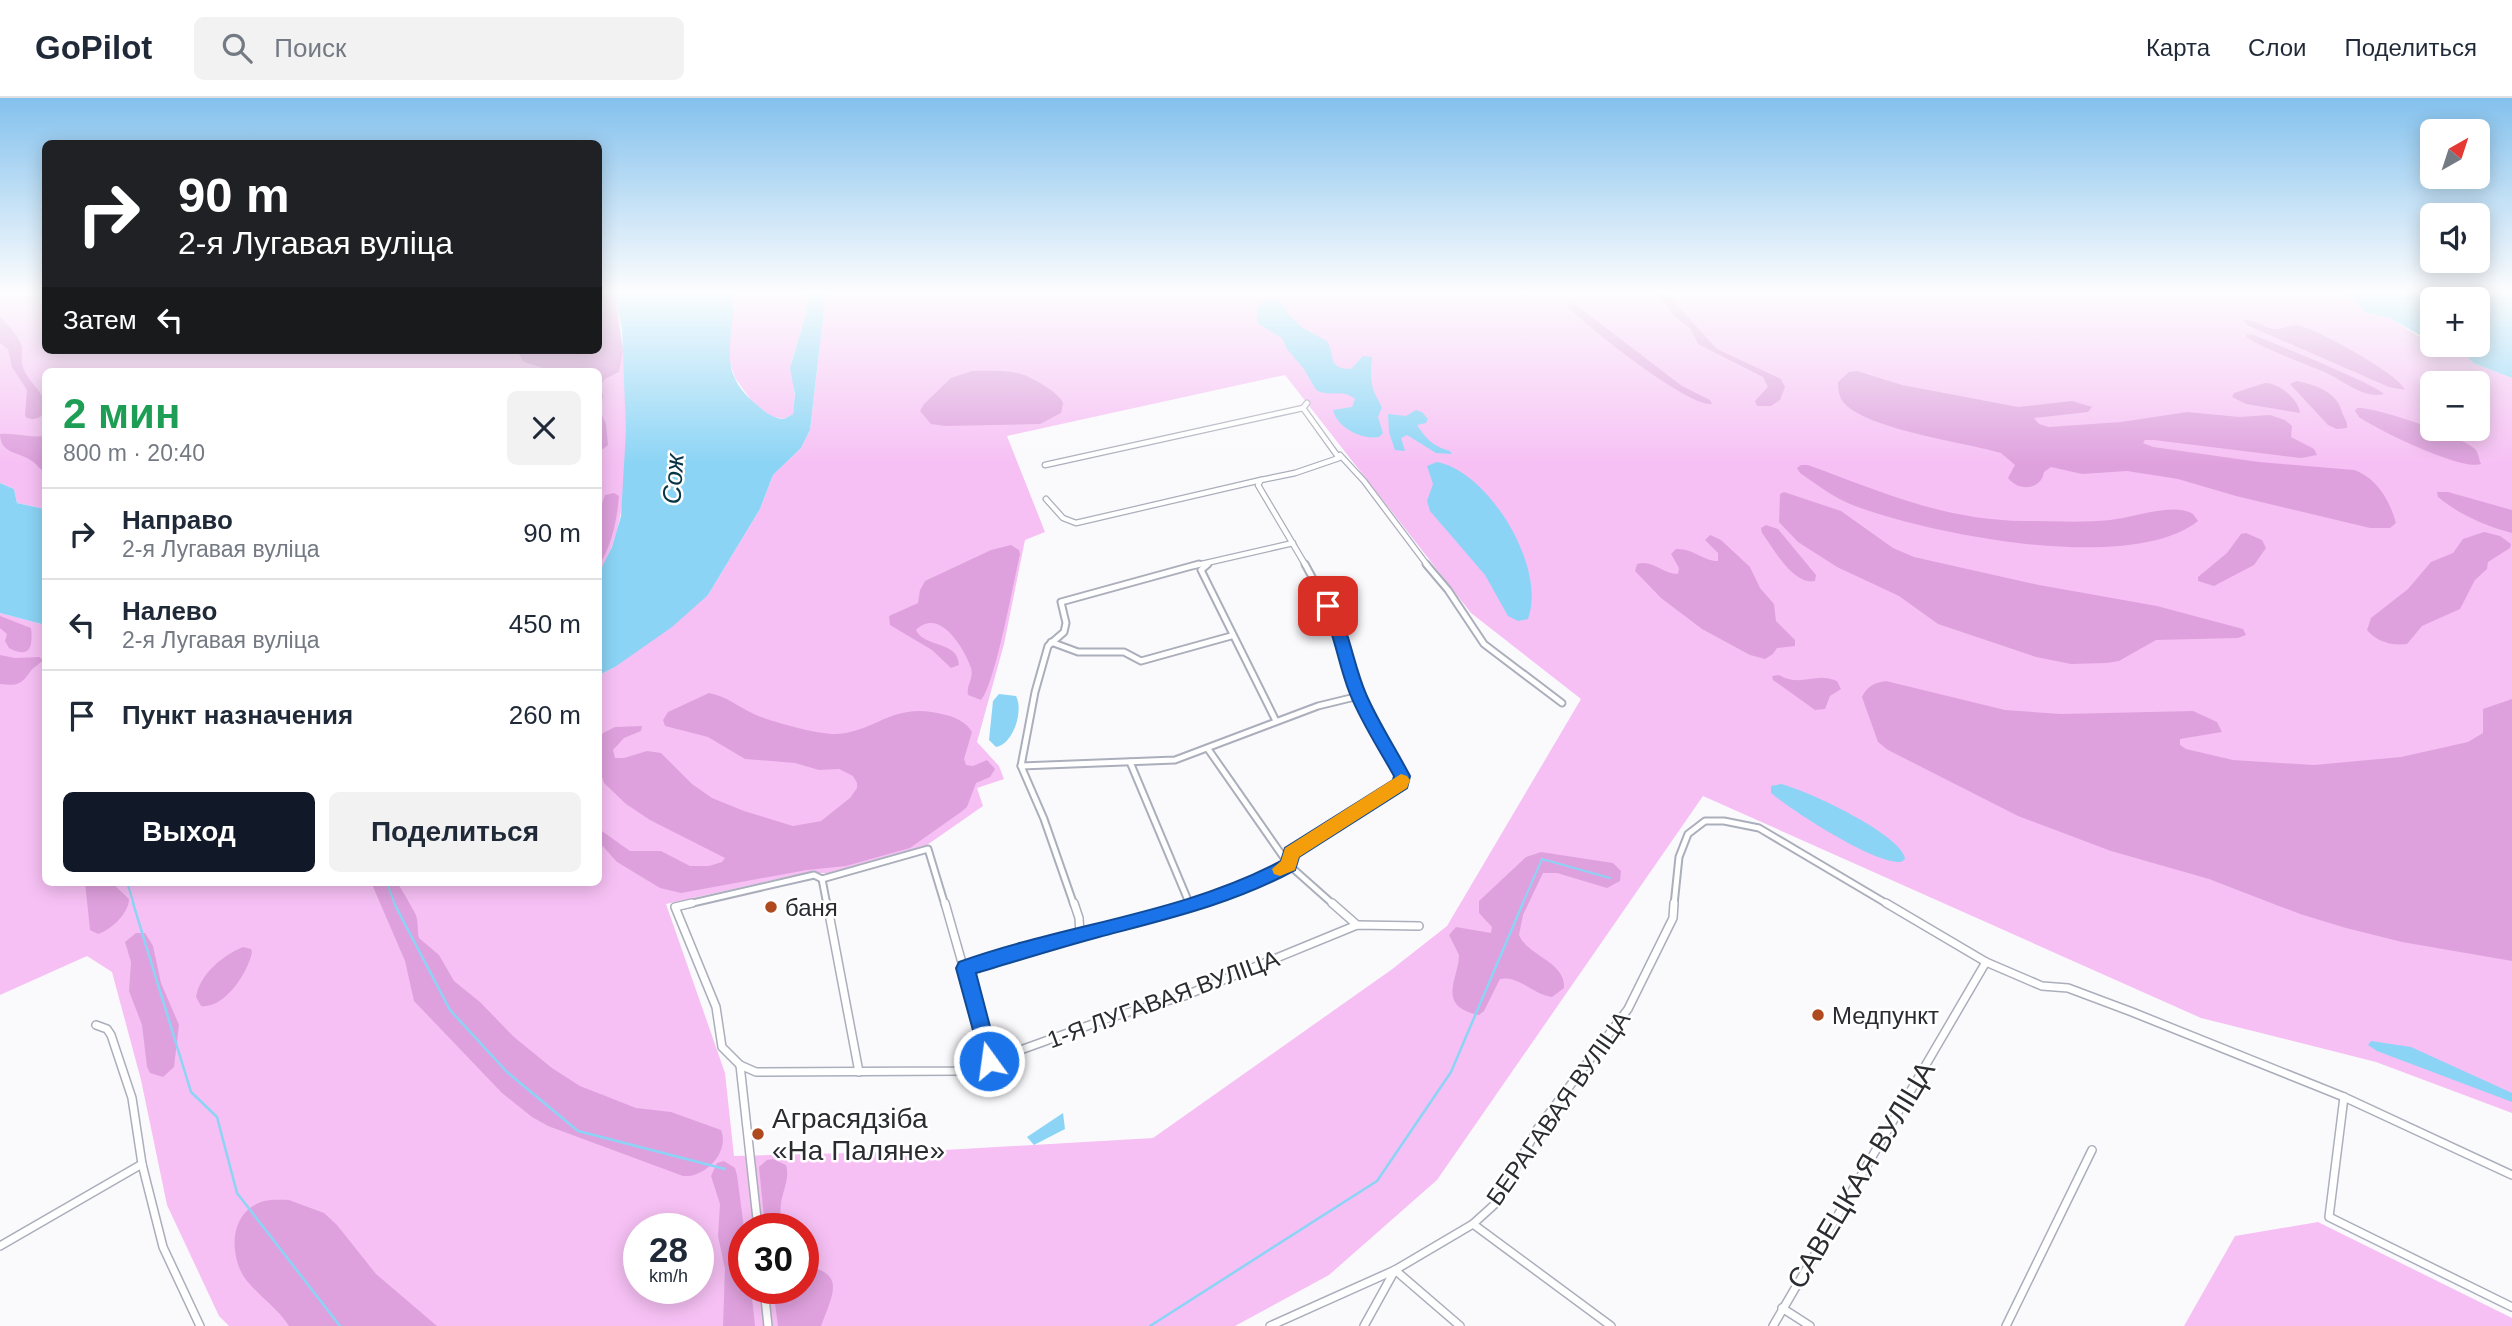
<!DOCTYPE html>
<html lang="ru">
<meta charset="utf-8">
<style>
:root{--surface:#fff;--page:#f2f2f3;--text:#1f2937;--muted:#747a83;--line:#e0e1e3;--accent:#111827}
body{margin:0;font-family:Arial,sans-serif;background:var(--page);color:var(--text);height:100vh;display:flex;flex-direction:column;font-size:26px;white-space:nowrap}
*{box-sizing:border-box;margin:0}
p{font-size:23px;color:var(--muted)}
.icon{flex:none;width:38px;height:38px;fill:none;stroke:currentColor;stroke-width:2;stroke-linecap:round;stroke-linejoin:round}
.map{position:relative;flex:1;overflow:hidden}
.side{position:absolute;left:42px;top:270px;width:560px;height:518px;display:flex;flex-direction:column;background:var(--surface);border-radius:10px;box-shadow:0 4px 18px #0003}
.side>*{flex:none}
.banner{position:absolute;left:42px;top:42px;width:560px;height:214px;border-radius:10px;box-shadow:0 4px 18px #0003;background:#202124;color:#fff;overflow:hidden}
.needle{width:46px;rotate:39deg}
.tools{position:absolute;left:2420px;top:21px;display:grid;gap:14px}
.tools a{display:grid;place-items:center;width:70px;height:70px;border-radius:10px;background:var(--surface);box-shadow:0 4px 18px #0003;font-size:35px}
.speed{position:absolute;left:623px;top:1115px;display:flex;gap:14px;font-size:35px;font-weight:700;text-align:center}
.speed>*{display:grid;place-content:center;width:91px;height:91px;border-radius:50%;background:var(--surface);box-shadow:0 4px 18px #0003;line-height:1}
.speed small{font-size:18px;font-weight:400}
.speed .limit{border:10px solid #d22;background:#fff;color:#111}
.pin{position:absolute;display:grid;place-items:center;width:60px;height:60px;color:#fff;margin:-30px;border-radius:14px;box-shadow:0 4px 10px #0006}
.me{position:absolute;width:77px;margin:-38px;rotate:346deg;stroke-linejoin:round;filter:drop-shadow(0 0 5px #0008)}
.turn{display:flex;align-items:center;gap:24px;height:147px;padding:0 21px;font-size:32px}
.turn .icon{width:91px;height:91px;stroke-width:2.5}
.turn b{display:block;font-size:49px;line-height:60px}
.then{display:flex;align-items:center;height:66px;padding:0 21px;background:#0003;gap:14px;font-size:26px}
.round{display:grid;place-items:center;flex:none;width:74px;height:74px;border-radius:10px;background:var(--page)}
.overview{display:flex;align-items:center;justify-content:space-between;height:119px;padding:0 21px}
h1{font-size:42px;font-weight:700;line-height:52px;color:#1e9e55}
.action{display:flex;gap:14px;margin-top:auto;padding:14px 21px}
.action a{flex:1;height:80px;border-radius:10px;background:var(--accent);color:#fff;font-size:28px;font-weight:700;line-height:80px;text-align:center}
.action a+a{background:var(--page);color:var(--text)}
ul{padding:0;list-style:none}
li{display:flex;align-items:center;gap:21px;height:91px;padding:0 21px;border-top:2px solid var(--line)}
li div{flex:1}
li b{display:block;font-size:26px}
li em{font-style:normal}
header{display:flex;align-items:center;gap:42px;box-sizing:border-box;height:98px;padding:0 35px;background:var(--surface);border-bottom:2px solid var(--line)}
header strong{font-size:33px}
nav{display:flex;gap:38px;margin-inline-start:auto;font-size:24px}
.search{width:490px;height:63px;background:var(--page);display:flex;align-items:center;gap:18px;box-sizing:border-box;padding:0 24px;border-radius:10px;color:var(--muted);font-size:26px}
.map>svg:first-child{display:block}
.green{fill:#f6c0f4;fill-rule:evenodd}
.forest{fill:#dfa1de}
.water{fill:#8bd4f5}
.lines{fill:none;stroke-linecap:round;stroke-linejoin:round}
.stream-far1{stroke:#8bd4f5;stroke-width:2}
.stream{stroke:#8bd4f5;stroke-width:2.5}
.minor-far2-casing{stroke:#abaebb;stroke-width:7}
.minor-far1-casing{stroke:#abaebb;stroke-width:9}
.minor-casing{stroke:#abaebb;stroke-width:10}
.minor-far2{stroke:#fff;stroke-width:4.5}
.minor-far1{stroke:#fff;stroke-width:5}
.minor{stroke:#fff;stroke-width:7}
.route{fill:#1a73e8;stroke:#114b97;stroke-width:2}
.slow{fill:#f59e0b}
.poi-dot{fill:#af4a1e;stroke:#fff;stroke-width:2.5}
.labels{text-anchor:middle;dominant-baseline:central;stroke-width:5;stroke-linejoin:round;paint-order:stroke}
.poi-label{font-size:24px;fill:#2b2c31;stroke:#fff;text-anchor:start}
.street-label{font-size:24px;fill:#2b2c31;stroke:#fff}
.water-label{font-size:26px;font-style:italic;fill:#073445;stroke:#fff}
.near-poi-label{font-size:28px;fill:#2b2c31;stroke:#fff;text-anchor:start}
.near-street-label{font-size:28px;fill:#2b2c31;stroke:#fff}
</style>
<header>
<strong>GoPilot</strong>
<div class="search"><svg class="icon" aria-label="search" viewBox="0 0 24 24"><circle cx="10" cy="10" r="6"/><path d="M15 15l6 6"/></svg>Поиск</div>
<nav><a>Карта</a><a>Слои</a><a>Поделиться</a></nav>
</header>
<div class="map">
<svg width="2512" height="1228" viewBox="0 0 2512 1228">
<rect width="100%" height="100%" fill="#fafafd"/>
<!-- green -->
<g class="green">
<path d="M0,194H45L46,252H598L599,194H614C629,264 640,414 599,475L598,273H46L45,411L17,405L14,391L0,385Z"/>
<path d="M732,194H808L806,216L791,266L795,300L793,316L784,321L770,318L751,302L735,280L728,259Z"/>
<path d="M826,194H2345L2366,215L2390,220L2432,247L2461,251L2473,265L2512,280V1015L2376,964L2201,920L1703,698L1437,1082L1329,1177L1235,1228H229L219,1218L167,1107L141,982L112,874L87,858L0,897V515L45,527L46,784H598L599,577L615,569L708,497L760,411L773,377L801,350L810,332ZM1285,277L1471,515L1581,601L1447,828L1391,872L1153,1040L927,1053L734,1058L725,975L666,806L805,775H829L927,747L983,708L977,690L1004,681L999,668L977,644L1004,546L1025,442L1045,434L1007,338ZM2432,285H2478V331H2432ZM639,1130H698V1190H639ZM744,1130H803V1190H744Z"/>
<path d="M2318,1124L2512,1220V1228H2184L2235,1138Z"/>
</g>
<!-- forest -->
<g class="forest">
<path d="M599,194H614L623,253L619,274L605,281L600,288L603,297L601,315L606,326L608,347L603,351L599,349L598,273H553L524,264L516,252H598Z"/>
<path d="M1656,194H1665L1717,251L1781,281L1785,289L1780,302L1771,308H1757L1755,303L1768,289L1763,279L1698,246L1690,230L1675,219Z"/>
<path d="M1572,204L1682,288L1710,302L1712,306C1687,309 1585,227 1566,207Z"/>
<path d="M0,218C6,225 21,240 22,250C22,261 20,265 26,276C35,292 45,292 45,315C41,320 30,324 25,318L27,292L12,269L8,251L0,245Z"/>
<path d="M2243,222C2255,221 2263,229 2274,231C2284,232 2290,226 2300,228C2319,232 2400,277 2405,292L2389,289L2249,228Z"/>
<path d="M2246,236L2254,237C2273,245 2377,287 2384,296C2364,302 2340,280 2322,273C2300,264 2278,256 2256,245L2246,239Z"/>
<path d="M972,273C986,273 1003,272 1017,275C1029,277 1059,294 1063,305L1061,315L1040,326L946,328L931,326L920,313L924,306L951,280Z"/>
<path d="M1857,273L1902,287L2018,309L2072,303L2092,309L2088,314L2034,320L2039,326L2049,329L2121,324L2187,314L2239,319L2270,317L2285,322L2292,328L2291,339L2314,351L2317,357L2301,360L2154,342H2145L2143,345L2153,349L2259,364L2354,372C2377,380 2390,403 2396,425L2390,430H2370L2236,398L2178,381L2127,373L2082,376L2051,369L2044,374C2041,392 2019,394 2008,380L2015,367L2001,355C1964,344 1869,332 1844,305C1839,299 1838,292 1838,284L1849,274Z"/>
<path d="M2297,283C2316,287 2337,294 2342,314C2344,321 2348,323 2347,330L2337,331L2328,327L2290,286Z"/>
<path d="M2265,285C2280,285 2299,302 2300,315L2246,306L2232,299L2234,295Z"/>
<path d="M2357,310C2374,308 2464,339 2475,351C2478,354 2479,361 2481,366C2461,373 2378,332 2359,319L2355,313Z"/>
<path d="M0,336C16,335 29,340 45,338V374C39,371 38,367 32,363C20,354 0,356 0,336Z"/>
<path d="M1801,367H1808C1882,394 1943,422 2024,423C2052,423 2082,425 2110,422C2133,420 2172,404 2193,416L2198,423C2131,477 1926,436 1850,406C1833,399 1816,386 1800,375L1797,370Z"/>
<path d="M1784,394L1841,413L1893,450L1914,459L2039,487L2157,508L2243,531L2246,537L2238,540L2156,542L2119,563L2107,565L2071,566L2036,559L1938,526L1899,498L1837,469L1798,444L1779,424L1780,396Z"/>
<path d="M2437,394H2448L2512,412V435C2485,428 2460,417 2438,399Z"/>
<path d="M614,395L619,398C617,422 612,447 599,467C598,446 597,416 605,397Z"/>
<path d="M1766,427L1778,431L1816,477L1815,483C1793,487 1774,451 1762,435L1761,430Z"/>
<path d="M2484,434L2500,438L2511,446L2510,450L2488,464L2487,471L2475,482L2460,511L2422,528L2407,546C2392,548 2377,544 2367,532L2371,520L2408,491L2431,464L2453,455L2463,441Z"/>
<path d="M2246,435L2262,442L2266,450L2254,467L2214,488L2198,483V479L2227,455L2241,436Z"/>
<path d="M1710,437L1721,442L1750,469L1760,490L1774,506L1776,523L1795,542V548L1777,550L1773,556L1765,561L1750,557L1702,531L1661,500L1635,473L1637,466C1653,461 1662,476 1678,476L1679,470L1671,456L1676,451C1693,450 1703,463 1718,463V455L1705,442Z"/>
<path d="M1011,447L1019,452L1020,456C1014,482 995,587 981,602L968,597C966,588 974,580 971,570C965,552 940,508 916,532C924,550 958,542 959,567L951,570L932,552L890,527L889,518L918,505L920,492L925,483L991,452Z"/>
<path d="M0,518L31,530C33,547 31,562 9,550L5,543L7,536L0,530Z"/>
<path d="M0,557L15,560L39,559L43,562C40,566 33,569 30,574C21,587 17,588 0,586Z"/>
<path d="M1779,577C1801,590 1815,573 1837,583L1841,591L1830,598L1825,611L1815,612L1773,582L1772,578Z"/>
<path d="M1886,583L2005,612L2061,616L2193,613L2217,624L2222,634L2180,641V647L2186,651L2233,662L2314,667L2401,659L2468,644L2483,635V611L2512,601V863L2402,844L2346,830L2300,816L2209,781L2111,753L2018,718L1888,652L1878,644L1862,599C1867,588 1874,585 1886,583Z"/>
<path d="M709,595C726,598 737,608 752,615C767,623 820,637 836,636C879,633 893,602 946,617C956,619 967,625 972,634L964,661L966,667L973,668L987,662L995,671L990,679L976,685L967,709L961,714L910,750L846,768L807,772L681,795L660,790L617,764L599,744V731L630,753H661L690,768H709L722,764L725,760L650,722L626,706L604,685L598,665L599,645L603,635L615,629L642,628L641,633L624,640L613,652L615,660H624L647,653L661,655L692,686L712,700L744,713L793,728L821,723L850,700L857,690V685L853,678L839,671L819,672L795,665L745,661L708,639L665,628L663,622L668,614Z"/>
<path d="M1541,754L1613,765L1621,773L1620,783L1607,790L1557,775H1543L1523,817L1519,837C1528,858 1566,864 1564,890L1552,899C1533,897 1519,877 1500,881L1484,913L1479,917C1435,908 1459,880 1459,857L1449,837L1456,829L1491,835L1492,829L1479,815V803L1526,759Z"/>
<path d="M85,784H111L129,801C129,815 111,832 98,836L90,832Z"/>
<path d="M371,784H396C401,789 411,808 415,815C419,823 417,832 419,840L439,857L454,883L480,904L514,939L552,970L580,988L636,1010L671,1014L721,1032C730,1054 705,1080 683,1078L548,1028L532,1019L502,995L414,903L405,863Z"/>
<path d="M136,835H145L153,848L161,885L179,927L174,969L163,979L150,975L147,969L142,927L129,893L131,864L125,844Z"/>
<path d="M243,849L251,851L252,854C248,875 224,911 201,908L196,899C199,877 223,857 243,849Z"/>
<path d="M773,1061L786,1067C792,1087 774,1100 783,1130H765L759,1069L767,1062Z"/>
<path d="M724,1063L735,1070L737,1077L744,1130V1190H751L755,1228H723L725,1171L718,1138L720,1106L711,1078L717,1065Z"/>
<path d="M289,1102L324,1115L337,1127L376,1176L437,1228H289C277,1209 257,1197 244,1179C229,1155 230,1115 261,1104C270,1101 280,1102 289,1102Z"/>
<path d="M803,1167C847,1175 833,1195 821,1228H778L773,1190H803Z"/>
</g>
<!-- water -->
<g class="water">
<path d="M614,194H732C738,239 712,270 756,306C765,314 772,320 784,321L793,316L795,297L790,270L806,216L808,194H826L810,332L801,350L773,377L760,411L708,497L672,529L615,569L599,577V475L612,449L621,418L626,333L622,232Z"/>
<path d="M2345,194H2512V280L2473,265L2461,251L2438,247H2478V201H2432V244L2390,220L2366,215Z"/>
<path d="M1270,200L1280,203L1290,218L1303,230L1327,243C1336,257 1326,271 1351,271L1363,258L1372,259C1370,283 1370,288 1382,309L1378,319L1383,335L1379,339C1362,342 1337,330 1333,312L1352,309L1355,301C1342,290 1330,300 1316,292L1304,271L1287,251L1282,240L1259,226C1254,215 1259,203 1270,200Z"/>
<path d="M1416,312L1422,314L1428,321L1426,325L1417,327C1427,342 1433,348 1450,353L1452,356L1436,355L1407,337L1401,340L1405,353L1395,352L1389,334L1388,316L1406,318Z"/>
<path d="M1437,364C1489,374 1547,469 1528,521L1518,523L1508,518L1485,477L1430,413L1427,403L1433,386L1427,368Z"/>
<path d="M0,385L14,391L17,405L45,411V527L0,515Z"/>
<path d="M999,596L1016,598C1024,613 1013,646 996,649L989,642L993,603Z"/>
<path d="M1781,686C1806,692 1901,736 1905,761L1901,764C1874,766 1794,714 1771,695V688Z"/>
<path d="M2371,943L2411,949L2512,995V1004L2377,953L2368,947Z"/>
<path d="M1063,1015L1065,1031L1034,1047L1027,1039Z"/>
</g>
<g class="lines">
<!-- stream-far1 -->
<g class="stream-far1">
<path d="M127,784L134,807"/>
<path d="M387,784L395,807"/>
<path d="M1522,807L1542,761L1610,780"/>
</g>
<!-- stream -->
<g class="stream">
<path d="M133,805L191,994L217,1019L237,1095L340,1228"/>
<path d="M394,805L450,912L507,974L578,1033L725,1071"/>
<path d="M1150,1228L1377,1083L1451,974L1523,805"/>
</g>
<!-- minor-far2 casing -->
<g class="minor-far2-casing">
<g id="minor-far2">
<path d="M1340,357L1364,383L1428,468"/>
<path d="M1045,367L1303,310"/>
<path d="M1046,401L1063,420L1076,425L1261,382"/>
<path d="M1193,468L1293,445"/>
<path d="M1306,468L1258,387L1261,382L1295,375L1339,360L1303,310L1307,305"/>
</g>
</g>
<!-- minor-far1 casing -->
<g class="minor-far1-casing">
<g id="minor-far1">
<path d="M1199,466L1061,504L1066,525L1064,534L1048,548L1035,594L1021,668L1175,662L1318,608L1359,598"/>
<path d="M1208,466L1201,472L1276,623"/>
<path d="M1426,466L1448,492L1484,546L1562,605"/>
<path d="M1051,544L1078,554H1124L1141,563L1231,538"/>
<path d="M1208,651L1289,767L1334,807"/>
<path d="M1130,664L1190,807"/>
<path d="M1021,668L1044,721L1074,807"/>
<path d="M822,781L827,807"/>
<path d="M684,807L814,777L822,781L928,751L945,807"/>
<path d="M1189,807L1243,788L1289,767L1291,755L1401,685L1402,678L1359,598L1346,562L1339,529L1305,466"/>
<path d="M1674,807L1679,759L1688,736L1705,723H1724L1759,730L1889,807"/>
</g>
</g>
<!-- minor casing -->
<g class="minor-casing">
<g id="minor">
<path d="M692,805L675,809L716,909L722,949L740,967L756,974L957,973L990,963"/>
<path d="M827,805L859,974"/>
<path d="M945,805L990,963"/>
<path d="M1074,805L1079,820L1080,836"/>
<path d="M1189,805L1190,808"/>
<path d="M1332,805L1357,827"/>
<path d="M1886,805L1986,864L2042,888L2068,890L2132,914L2344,999L2512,1077"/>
<path d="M965,870L1195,805"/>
<path d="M96,927L107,931L111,937L132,1000L142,1066L163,1149L200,1228"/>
<path d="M990,963L1112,919L1184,898L1357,827L1419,828"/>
<path d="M740,967L758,1130"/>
<path d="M2344,999L2329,1119L2512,1209"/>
<path d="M1473,1126L1611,1228"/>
<path d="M0,1148L142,1066"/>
<path d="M764,1190L768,1228"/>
<path d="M1782,1210L1810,1228"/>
<path d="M1270,1228L1395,1172L1473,1126L1495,1106L1538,1030L1628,911L1673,820L1674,805"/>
<path d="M1364,1228L1395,1172L1460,1228"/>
<path d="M1773,1228L1986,864"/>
<path d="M2006,1228L2092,1052"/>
</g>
</g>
<!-- minor-far2 -->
<use href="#minor-far2" class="minor-far2"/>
<!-- minor-far1 -->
<use href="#minor-far1" class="minor-far1"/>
<!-- minor -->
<use href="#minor" class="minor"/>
</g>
<!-- sky -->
<linearGradient id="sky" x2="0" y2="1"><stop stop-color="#83c1ed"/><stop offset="0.53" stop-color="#fdfdfe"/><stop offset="1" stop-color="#fdfdfe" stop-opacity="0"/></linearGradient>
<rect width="2512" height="366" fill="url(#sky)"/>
<!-- route -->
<path class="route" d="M1328,503L1333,504C1350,533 1353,566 1366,596C1378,624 1396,651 1410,678L1407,690L1299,759L1295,772C1233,806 1167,821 1099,839C1058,850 1017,863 976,875L999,963L996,969L989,972L983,969L956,870L959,864C1065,826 1181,816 1281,763L1285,750L1393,682L1394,678C1379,651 1361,624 1350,596C1338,566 1335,536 1321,508Z"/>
<!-- slow -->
<path class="slow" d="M1401,676L1407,678L1410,682L1407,690L1299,759L1295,772L1280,778L1274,776L1272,771L1281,763L1285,750Z"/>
<!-- markers -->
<g class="poi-dot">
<circle cx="771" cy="809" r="7"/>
<circle cx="1818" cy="917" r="7"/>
<circle cx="758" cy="1036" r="7"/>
</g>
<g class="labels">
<!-- poi labels -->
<g class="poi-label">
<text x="785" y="809">баня</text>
<text x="1832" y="917">Медпункт</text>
</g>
<!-- street labels -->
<g class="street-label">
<text transform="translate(1163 901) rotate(-20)">1-Я ЛУГАВАЯ ВУЛІЦА</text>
<text transform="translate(1558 1010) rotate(-55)">БЕРАГАВАЯ ВУЛІЦА</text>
</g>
<!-- water labels -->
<g class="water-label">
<text transform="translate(673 381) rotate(-86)">Сож</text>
</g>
<!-- near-poi labels -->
<g class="near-poi-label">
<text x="772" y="1020">Аграсядзіба<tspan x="772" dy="32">«На Паляне»</tspan></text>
</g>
<!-- near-street labels -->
<g class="near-street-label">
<text transform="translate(1861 1077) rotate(-59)">САВЕЦКАЯ ВУЛІЦА</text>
</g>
</g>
</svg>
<div class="tools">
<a><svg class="needle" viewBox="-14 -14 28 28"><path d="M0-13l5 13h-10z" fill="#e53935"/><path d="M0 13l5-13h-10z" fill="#747a83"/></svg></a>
<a><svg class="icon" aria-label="sound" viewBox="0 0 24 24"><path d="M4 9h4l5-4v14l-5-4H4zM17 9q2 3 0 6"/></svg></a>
<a>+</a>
<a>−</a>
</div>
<div class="speed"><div>28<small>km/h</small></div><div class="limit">30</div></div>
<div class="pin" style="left:1328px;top:508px;background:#d93025"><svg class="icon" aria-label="arrive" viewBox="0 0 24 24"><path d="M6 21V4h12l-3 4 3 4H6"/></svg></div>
<svg class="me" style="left:989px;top:963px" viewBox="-20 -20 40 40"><circle r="17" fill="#1a73e8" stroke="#fff" stroke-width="3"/><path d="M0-11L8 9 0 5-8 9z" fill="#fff"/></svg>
<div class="banner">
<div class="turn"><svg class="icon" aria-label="right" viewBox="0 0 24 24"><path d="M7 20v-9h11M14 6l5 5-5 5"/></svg><div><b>90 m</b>2-я Лугавая вуліца</div></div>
<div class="then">Затем<svg class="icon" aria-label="left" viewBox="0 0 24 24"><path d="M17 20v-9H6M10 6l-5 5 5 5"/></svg></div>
</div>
<section class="side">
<div class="overview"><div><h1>2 мин</h1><p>800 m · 20:40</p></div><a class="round"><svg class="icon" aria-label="close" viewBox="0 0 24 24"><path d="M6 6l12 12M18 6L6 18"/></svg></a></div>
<ul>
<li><svg class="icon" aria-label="right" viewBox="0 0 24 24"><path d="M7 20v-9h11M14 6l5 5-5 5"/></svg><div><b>Направо</b><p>2-я Лугавая вуліца</p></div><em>90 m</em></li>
<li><svg class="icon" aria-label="left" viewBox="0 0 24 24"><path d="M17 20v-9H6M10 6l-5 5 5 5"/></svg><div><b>Налево</b><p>2-я Лугавая вуліца</p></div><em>450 m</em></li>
<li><svg class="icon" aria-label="arrive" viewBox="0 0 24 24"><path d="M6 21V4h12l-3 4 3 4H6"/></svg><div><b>Пункт назначения</b></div><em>260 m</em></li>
</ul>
<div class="action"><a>Выход</a><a>Поделиться</a></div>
</section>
</div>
